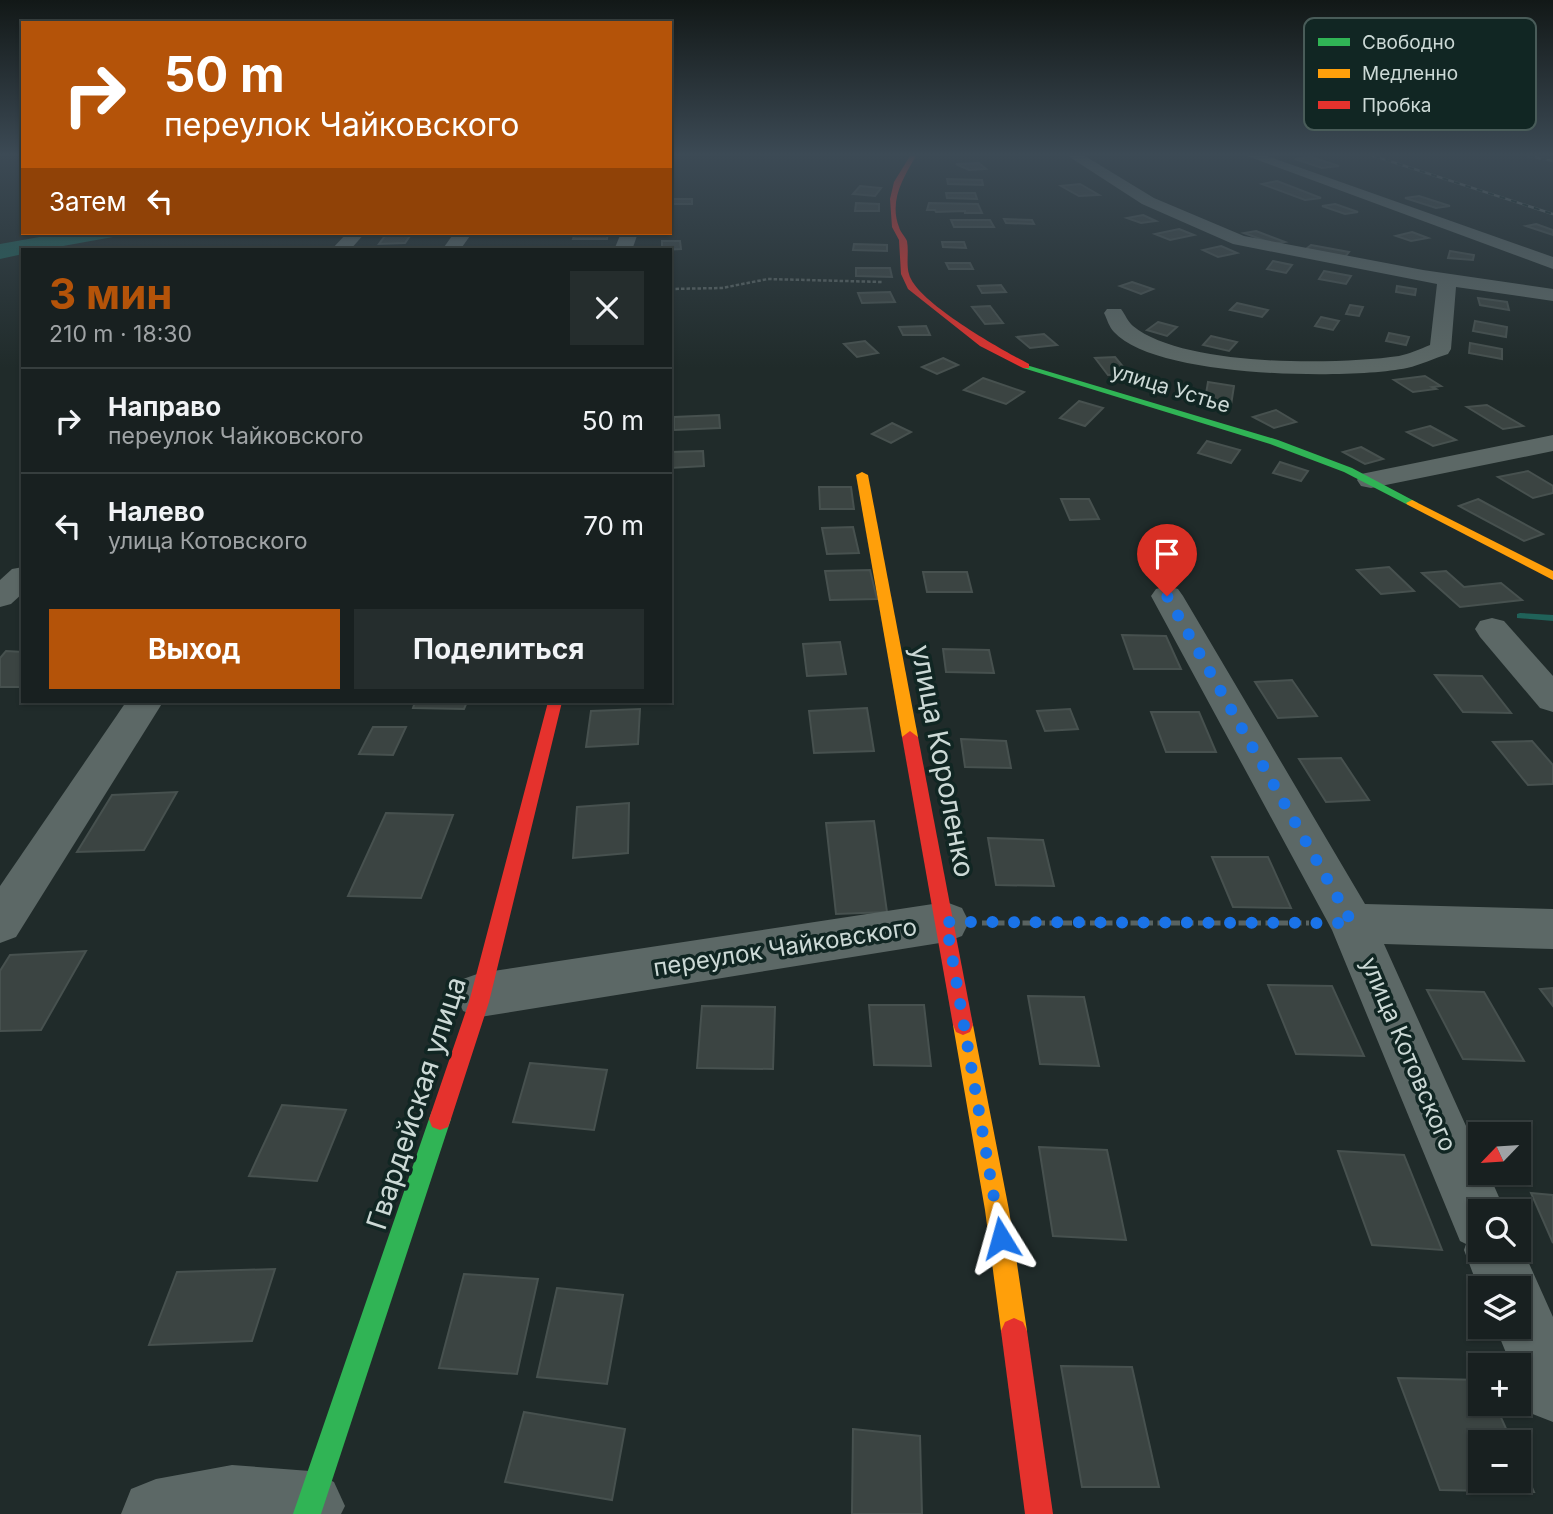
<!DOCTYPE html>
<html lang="ru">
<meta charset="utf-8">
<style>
:root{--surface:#182020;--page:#252d2d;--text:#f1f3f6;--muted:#9fa3a5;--line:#363e3e;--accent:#b45309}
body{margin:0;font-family:Inter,sans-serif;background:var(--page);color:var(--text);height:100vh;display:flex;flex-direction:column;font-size:26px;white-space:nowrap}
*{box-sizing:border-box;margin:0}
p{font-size:23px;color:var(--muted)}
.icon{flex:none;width:38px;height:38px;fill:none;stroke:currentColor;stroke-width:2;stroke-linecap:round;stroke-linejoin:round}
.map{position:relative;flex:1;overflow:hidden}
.sheet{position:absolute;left:21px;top:248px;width:651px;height:455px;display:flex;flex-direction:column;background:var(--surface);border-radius:0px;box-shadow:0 2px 5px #0004,0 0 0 2px var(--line)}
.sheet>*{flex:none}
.guide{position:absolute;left:21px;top:21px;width:651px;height:214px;border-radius:0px;box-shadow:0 2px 5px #0004,0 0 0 2px var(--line);background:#b45309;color:#fff;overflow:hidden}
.needle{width:46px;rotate:245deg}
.tools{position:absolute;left:1468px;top:1122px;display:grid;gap:14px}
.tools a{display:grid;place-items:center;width:63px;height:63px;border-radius:0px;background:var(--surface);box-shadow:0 2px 5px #0004,0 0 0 2px var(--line);font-size:35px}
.pin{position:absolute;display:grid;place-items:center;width:60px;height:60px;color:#fff;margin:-72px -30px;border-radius:50% 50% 50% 0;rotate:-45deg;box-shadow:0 0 7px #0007}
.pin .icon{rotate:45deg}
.me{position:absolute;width:77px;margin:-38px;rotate:352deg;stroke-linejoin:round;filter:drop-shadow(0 0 5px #0008)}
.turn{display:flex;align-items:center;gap:24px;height:147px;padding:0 28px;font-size:32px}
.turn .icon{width:91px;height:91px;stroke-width:2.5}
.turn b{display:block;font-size:49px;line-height:60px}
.then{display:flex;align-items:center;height:66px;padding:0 28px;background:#0003;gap:14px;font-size:26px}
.round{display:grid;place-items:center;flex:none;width:74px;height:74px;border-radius:0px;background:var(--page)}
.overview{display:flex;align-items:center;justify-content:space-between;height:119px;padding:0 28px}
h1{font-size:42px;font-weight:700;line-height:52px;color:var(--accent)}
.button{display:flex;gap:14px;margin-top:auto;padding:14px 28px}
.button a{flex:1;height:80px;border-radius:0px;background:var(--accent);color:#fff;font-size:28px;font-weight:700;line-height:80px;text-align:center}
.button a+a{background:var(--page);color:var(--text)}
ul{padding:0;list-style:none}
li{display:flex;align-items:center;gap:21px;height:105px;padding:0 28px;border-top:2px solid var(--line)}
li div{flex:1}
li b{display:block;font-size:26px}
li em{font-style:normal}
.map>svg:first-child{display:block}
.water{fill:#206259}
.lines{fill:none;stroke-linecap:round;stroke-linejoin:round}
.stream{fill:#206259;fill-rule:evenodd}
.building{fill:#3b4442;stroke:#47514f;stroke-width:2}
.path-far1{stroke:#596361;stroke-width:2.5;stroke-dasharray:3.5 2;stroke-linecap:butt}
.path{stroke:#596361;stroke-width:5;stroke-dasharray:9 4.5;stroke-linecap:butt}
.street{fill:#5c6866;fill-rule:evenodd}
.fast{fill:#30b455;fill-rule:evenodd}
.slow{fill:#ff9f0a;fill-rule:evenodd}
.jam{fill:#e5322d;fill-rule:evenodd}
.rail-casing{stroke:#5e6766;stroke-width:2.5}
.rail{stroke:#112623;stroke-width:2;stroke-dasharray:6;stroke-linecap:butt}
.route{stroke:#1a73e8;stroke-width:12;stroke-dasharray:0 21.6}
.labels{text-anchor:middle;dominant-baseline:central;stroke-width:7;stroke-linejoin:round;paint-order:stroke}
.far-street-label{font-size:21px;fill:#ccd9d6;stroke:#112623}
.street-label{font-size:24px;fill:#ccd9d6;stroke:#112623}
.near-street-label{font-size:28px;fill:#ccd9d6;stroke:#112623}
.key{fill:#112623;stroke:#495c59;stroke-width:2}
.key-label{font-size:19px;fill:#ccd9d6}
</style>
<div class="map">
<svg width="1553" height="1514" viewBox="0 0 1553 1514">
<rect width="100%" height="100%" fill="#202b2a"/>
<!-- water -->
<path class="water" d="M62,233H135L41,250H23V254L0,259V244Z"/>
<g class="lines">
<!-- stream -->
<path class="stream" d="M1520,613L1553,615V621L1517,618V614Z"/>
</g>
<!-- building -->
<g class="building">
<path d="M1311,157L1339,166L1322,168L1295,159Z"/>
<path d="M979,163L986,169L969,170L956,164Z"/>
<path d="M947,179L982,180L983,185L948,184Z"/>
<path d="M1277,181L1321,198L1305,200L1262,184Z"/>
<path d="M1080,184L1099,195L1079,196L1061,186Z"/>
<path d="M860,186L881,188L875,196L853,194Z"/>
<path d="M946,193H975L977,199L947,198Z"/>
<path d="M1419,196L1450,206L1436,208L1405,198Z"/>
<rect x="670" y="199" width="22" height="5"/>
<path d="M856,203L879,204V211H855Z"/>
<path d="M929,203L978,204L982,213H965V211L936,212L935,210H927Z"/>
<path d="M1335,204L1358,212L1345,214L1322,206Z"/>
<path d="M1143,215L1156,221L1141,223L1127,218Z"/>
<path d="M1004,219L1032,220L1034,224L1006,223Z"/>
<path d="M951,220H990L994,227H954Z"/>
<path d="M1536,224L1553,230V235L1526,226Z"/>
<path d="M1179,229L1194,235L1170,240L1155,234Z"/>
<path d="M1256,231L1285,242L1274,244L1244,233Z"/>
<path d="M1412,232L1428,238L1411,241L1396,236Z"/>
<path d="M387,233H412L405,243L379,244Z"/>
<path d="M575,233H608L607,239H573Z"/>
<path d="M662,241H680L681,249L662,250Z"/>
<path d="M942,242H964L966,248L943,247Z"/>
<path d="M854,244L887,245V251L853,250Z"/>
<path d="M1311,245L1349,252L1345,257L1306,249Z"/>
<path d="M1221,246L1237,253L1218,257L1203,250Z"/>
<path d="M1450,251L1474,255L1473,260L1448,258Z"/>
<path d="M1273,261L1292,265L1286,273L1267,269Z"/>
<path d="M946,263H970L973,269H949Z"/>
<path d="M856,268H890L892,277L856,276Z"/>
<path d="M1324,271L1351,276L1346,284L1319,279Z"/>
<path d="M1132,282L1153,289L1141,294L1120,286Z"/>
<path d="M1001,285L1006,292L982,293L978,286Z"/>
<path d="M1397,286L1416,289L1415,295L1396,292Z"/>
<path d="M890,292L895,302L862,303L858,293Z"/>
<path d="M1478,298L1507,302L1509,310L1480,305Z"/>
<path d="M1237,303L1268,310L1262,317L1230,310Z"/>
<path d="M1350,305L1363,307L1359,316L1346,314Z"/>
<path d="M990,306L1003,323L985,324L972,307Z"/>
<path d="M1321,317L1339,321L1333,330L1315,326Z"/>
<path d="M1475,321L1507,327L1506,337L1473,331Z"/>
<path d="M1158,322L1177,327L1167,336L1147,330Z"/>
<path d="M926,326L930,335H903L899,327Z"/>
<path d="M1389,333L1409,337L1406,345L1386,341Z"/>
<path d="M1044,334L1057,345L1030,348L1017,337Z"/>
<path d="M1211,336L1237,342L1229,351L1203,345Z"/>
<path d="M865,341L878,353L857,357L844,344Z"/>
<path d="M1470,343L1502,349V359L1469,353Z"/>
<path d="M1115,357L1129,374L1108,375L1095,358Z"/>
<path d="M943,358L958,365L937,374L922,367Z"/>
<path d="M1425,376L1441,386L1432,387L1436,389L1413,392L1394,380Z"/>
<path d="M983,378L1024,392L1006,404L964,390Z"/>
<path d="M1208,382L1234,386L1231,405L1205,400Z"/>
<path d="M1079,401L1103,408L1085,426L1060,418Z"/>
<path d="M1487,405L1523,426L1503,429L1467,407Z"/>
<path d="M1276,410L1296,422L1274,428L1253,417Z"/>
<path d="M719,415L720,428L674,430V417Z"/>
<path d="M892,423L911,432L891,443L872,434Z"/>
<path d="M1430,426L1456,440L1433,446L1407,432Z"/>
<path d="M1207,441L1240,450L1231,463L1198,453Z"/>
<path d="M1361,447L1383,459L1365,464L1343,452Z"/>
<path d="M703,451L704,466L670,468V452Z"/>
<path d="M1280,462L1308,471L1301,481L1273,473Z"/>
<path d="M1528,471L1553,486V493L1533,498L1498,477Z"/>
<path d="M819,487H851L854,509H820Z"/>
<path d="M1061,499H1089L1099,519L1070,520Z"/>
<path d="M1478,499L1543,534L1524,541L1459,506Z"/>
<path d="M853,527L859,553L827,554L822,528Z"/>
<path d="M1389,567L1414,591L1381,594L1357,570Z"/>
<path d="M870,570L877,599L830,600L825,571Z"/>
<path d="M1446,571L1464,587L1501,583L1522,600L1460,607L1422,573Z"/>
<path d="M923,572H967L972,592H927Z"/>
<path d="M1122,635L1166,636L1181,669H1134Z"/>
<path d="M840,642L846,674L807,676L803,644Z"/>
<path d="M943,649L989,650L994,673L946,672Z"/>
<path d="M6,651L23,652V683L19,687H0V658Z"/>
<path d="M1435,675L1482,676L1511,713L1463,712Z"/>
<path d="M1292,680L1317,716L1278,718L1255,682Z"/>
<path d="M415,702H467L464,709L413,708Z"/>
<path d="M867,708L874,751L814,753L809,711Z"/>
<path d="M640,709L638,744L586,747L591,711Z"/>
<path d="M1070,709L1078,729L1045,731L1037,711Z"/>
<path d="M1151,712H1199L1216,752H1166Z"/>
<path d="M373,727H406L393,755L359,754Z"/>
<path d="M961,739L1006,741L1011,768L965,767Z"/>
<path d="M1532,741L1553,765V784L1528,785L1493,742Z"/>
<path d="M1341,758L1369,800L1326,802L1299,759Z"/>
<path d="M177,792L144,850L77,852L112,795Z"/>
<path d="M629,803L628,853L573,858L577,807Z"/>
<path d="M386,813L453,815L421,898L348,896Z"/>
<path d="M874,821L887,912L836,914L826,823Z"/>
<path d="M988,838L1043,840L1054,886L996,885Z"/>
<path d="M1212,857H1268L1291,908L1233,907Z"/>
<path d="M86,951L41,1030L0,1031V971L10,955Z"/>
<path d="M1268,985L1332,986L1364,1056L1296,1054Z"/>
<path d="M1553,988V1006L1540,989Z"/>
<path d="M1427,990L1484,992L1524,1061L1463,1059Z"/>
<path d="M1028,996L1084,997L1099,1066L1040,1064Z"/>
<path d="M869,1005H924L931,1066L874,1065Z"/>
<path d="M702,1006L775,1007L773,1069L697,1068Z"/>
<path d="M530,1063L607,1070L594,1130L513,1122Z"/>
<path d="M282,1105L346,1110L317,1181L249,1176Z"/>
<path d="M1039,1147L1107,1150L1126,1240L1053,1236Z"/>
<path d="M1338,1151L1404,1155L1442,1250L1372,1245Z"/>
<path d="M1531,1193L1553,1195V1243Z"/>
<path d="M275,1269L252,1341L149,1345L177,1272Z"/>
<path d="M464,1274L538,1279L517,1374L439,1368Z"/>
<path d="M557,1288L623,1295L607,1384L537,1377Z"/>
<path d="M1061,1366L1132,1367L1159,1487H1082Z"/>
<path d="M1398,1378L1480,1380V1404H1495L1512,1442H1480V1480H1519V1459L1534,1492L1440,1490Z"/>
<path d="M524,1412L625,1429L612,1500L505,1482Z"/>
<path d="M853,1429L920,1436L922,1514H852Z"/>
</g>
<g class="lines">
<!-- path-far1 -->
<path class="path-far1" d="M670,289L722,288L768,279L882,282"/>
<!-- path -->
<path class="path" d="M982,923H1309"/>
<!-- street -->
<g class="street">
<path d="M1068,156H1085L1154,198L1244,236L1423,270L1553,289V301L1456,287L1451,349L1448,354C1434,358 1421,365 1407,368C1349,380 1155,378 1114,332C1109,327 1107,319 1104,313L1107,309H1121C1125,314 1128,322 1133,326C1183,367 1336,365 1399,356C1409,354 1420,349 1430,345L1437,284L1233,244L1142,204Z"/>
<path d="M1247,156H1267L1553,257V269Z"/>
<path d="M347,233H365L350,250H331Z"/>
<path d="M454,233H472L460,250H442Z"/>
<path d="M621,233H638L632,250H614Z"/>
<path d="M1553,435V451L1371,488L1361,486L1357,480L1361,474L1371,472Z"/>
<path d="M23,567V593L11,604L0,607V580L12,569Z"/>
<path d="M1167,586L1178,589L1183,596L1365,904L1553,909V949L1384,944L1480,1157V1172H1488L1505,1211H1480V1250H1519V1241L1553,1317V1422L1530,1413L1519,1385V1365H1511L1495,1326H1519V1288H1480V1292L1464,1250L1466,1244L1460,1241L1332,930L1151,596L1156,589Z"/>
<path d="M1492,618L1504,621L1553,676V712L1540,708L1480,637L1475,629L1480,621Z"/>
<path d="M126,702H163L16,937L0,943V886Z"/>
<path d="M946,902L962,908L969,922L962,936L946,942L480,1017L463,1011L456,995L463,979L480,973Z"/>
<path d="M232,1465L310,1471L334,1482L345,1506L341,1514H121L131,1489L156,1479Z"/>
</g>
<!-- fast -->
<g class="fast">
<path d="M1023,364L1278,440L1352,468L1418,503L1408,505L1344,472L1270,444L1023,368Z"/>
<path d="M440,1108L448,1111L451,1119L321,1514H293L429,1119L432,1111Z"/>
</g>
<!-- slow -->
<g class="slow">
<path d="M862,472L868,475L918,737L910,743L902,737L856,475Z"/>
<path d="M1412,500L1553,571V580L1408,505L1406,503Z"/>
<path d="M963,1015L970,1018L973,1025L1009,1210L1027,1331L1023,1340L1014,1344L1005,1340L1001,1331L985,1210L953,1025L956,1018Z"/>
</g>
<!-- jam -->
<g class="jam">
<path d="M910,156H916C903,178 889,201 899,227C900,232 905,236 907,241C909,252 906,264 909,274C916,302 1002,350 1029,364V368H1023L980,346L908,289L901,274L899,240L892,227L890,199L894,182Z"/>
<path d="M548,702H562L489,1002L451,1119L448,1127L440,1130L432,1127L429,1119L469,1002Z"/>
<path d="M910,731L918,737L973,1025L970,1032L963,1035L956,1032L953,1025L902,737Z"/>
<path d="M1014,1318L1023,1322L1027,1331L1053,1514H1025L1001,1331L1005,1322Z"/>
</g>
<!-- rail casing -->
<g class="rail-casing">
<g id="rail">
<path d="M1374,156L1553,214"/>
<path d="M1529,156L1553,161"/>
</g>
</g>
<!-- rail -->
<use href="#rail" class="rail"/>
</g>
<!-- sky -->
<linearGradient id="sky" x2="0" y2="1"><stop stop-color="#121817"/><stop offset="0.42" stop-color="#3c4a55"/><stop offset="1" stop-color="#3c4a55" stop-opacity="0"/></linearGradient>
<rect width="1553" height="368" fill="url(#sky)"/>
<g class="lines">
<!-- route -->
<path class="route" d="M1001,1238L946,922L1352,923L1167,596"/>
</g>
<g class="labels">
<!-- far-street labels -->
<g class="far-street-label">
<text transform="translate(1171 388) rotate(17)">улица Устье</text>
</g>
<!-- street labels -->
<g class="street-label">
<text transform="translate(785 947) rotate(-9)">переулок Чайковского</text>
<text transform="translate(1409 1054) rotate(67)">улица Котовского</text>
</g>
<!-- near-street labels -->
<g class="near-street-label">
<text transform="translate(943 761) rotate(79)">улица Короленко</text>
<text transform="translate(416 1103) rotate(-72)">Гвардейская улица</text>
</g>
</g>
<!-- legend -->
<rect x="1304" y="18" width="232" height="112" rx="10" class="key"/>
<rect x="1318" y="38" width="32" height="8" fill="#30b455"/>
<rect x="1318" y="69" width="32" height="9" fill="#ff9f0a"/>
<rect x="1318" y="101" width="32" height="8" fill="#e5322d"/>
<g class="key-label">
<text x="1362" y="49">Свободно</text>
<text x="1362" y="80">Медленно</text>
<text x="1362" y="112">Пробка</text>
</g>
</svg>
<div class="tools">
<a><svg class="needle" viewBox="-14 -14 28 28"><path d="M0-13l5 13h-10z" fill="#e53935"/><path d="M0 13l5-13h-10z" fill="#9fa3a5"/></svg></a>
<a><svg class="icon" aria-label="search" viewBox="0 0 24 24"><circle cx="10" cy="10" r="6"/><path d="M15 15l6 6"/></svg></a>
<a><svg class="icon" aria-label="layers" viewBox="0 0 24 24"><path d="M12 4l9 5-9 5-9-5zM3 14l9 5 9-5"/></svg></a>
<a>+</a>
<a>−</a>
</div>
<div class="pin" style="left:1167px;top:596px;background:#d93025"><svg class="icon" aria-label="arrive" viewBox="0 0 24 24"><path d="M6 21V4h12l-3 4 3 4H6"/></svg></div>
<svg class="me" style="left:1001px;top:1238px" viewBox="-20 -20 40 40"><path d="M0-17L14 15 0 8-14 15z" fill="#1a73e8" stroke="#fff" stroke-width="4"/></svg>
<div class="guide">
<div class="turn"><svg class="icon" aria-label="right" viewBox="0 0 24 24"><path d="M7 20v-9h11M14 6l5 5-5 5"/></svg><div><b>50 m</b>переулок Чайковского</div></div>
<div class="then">Затем<svg class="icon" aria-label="left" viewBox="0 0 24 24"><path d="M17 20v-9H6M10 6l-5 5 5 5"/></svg></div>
</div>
<section class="sheet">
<div class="overview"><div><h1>3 мин</h1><p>210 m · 18:30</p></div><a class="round"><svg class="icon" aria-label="close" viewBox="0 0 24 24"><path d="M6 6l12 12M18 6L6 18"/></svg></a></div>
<ul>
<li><svg class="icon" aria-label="right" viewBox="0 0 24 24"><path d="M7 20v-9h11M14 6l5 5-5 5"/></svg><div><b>Направо</b><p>переулок Чайковского</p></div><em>50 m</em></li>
<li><svg class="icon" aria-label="left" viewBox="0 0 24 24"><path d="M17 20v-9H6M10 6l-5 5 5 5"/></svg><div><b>Налево</b><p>улица Котовского</p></div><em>70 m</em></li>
</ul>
<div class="button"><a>Выход</a><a>Поделиться</a></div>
</section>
</div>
